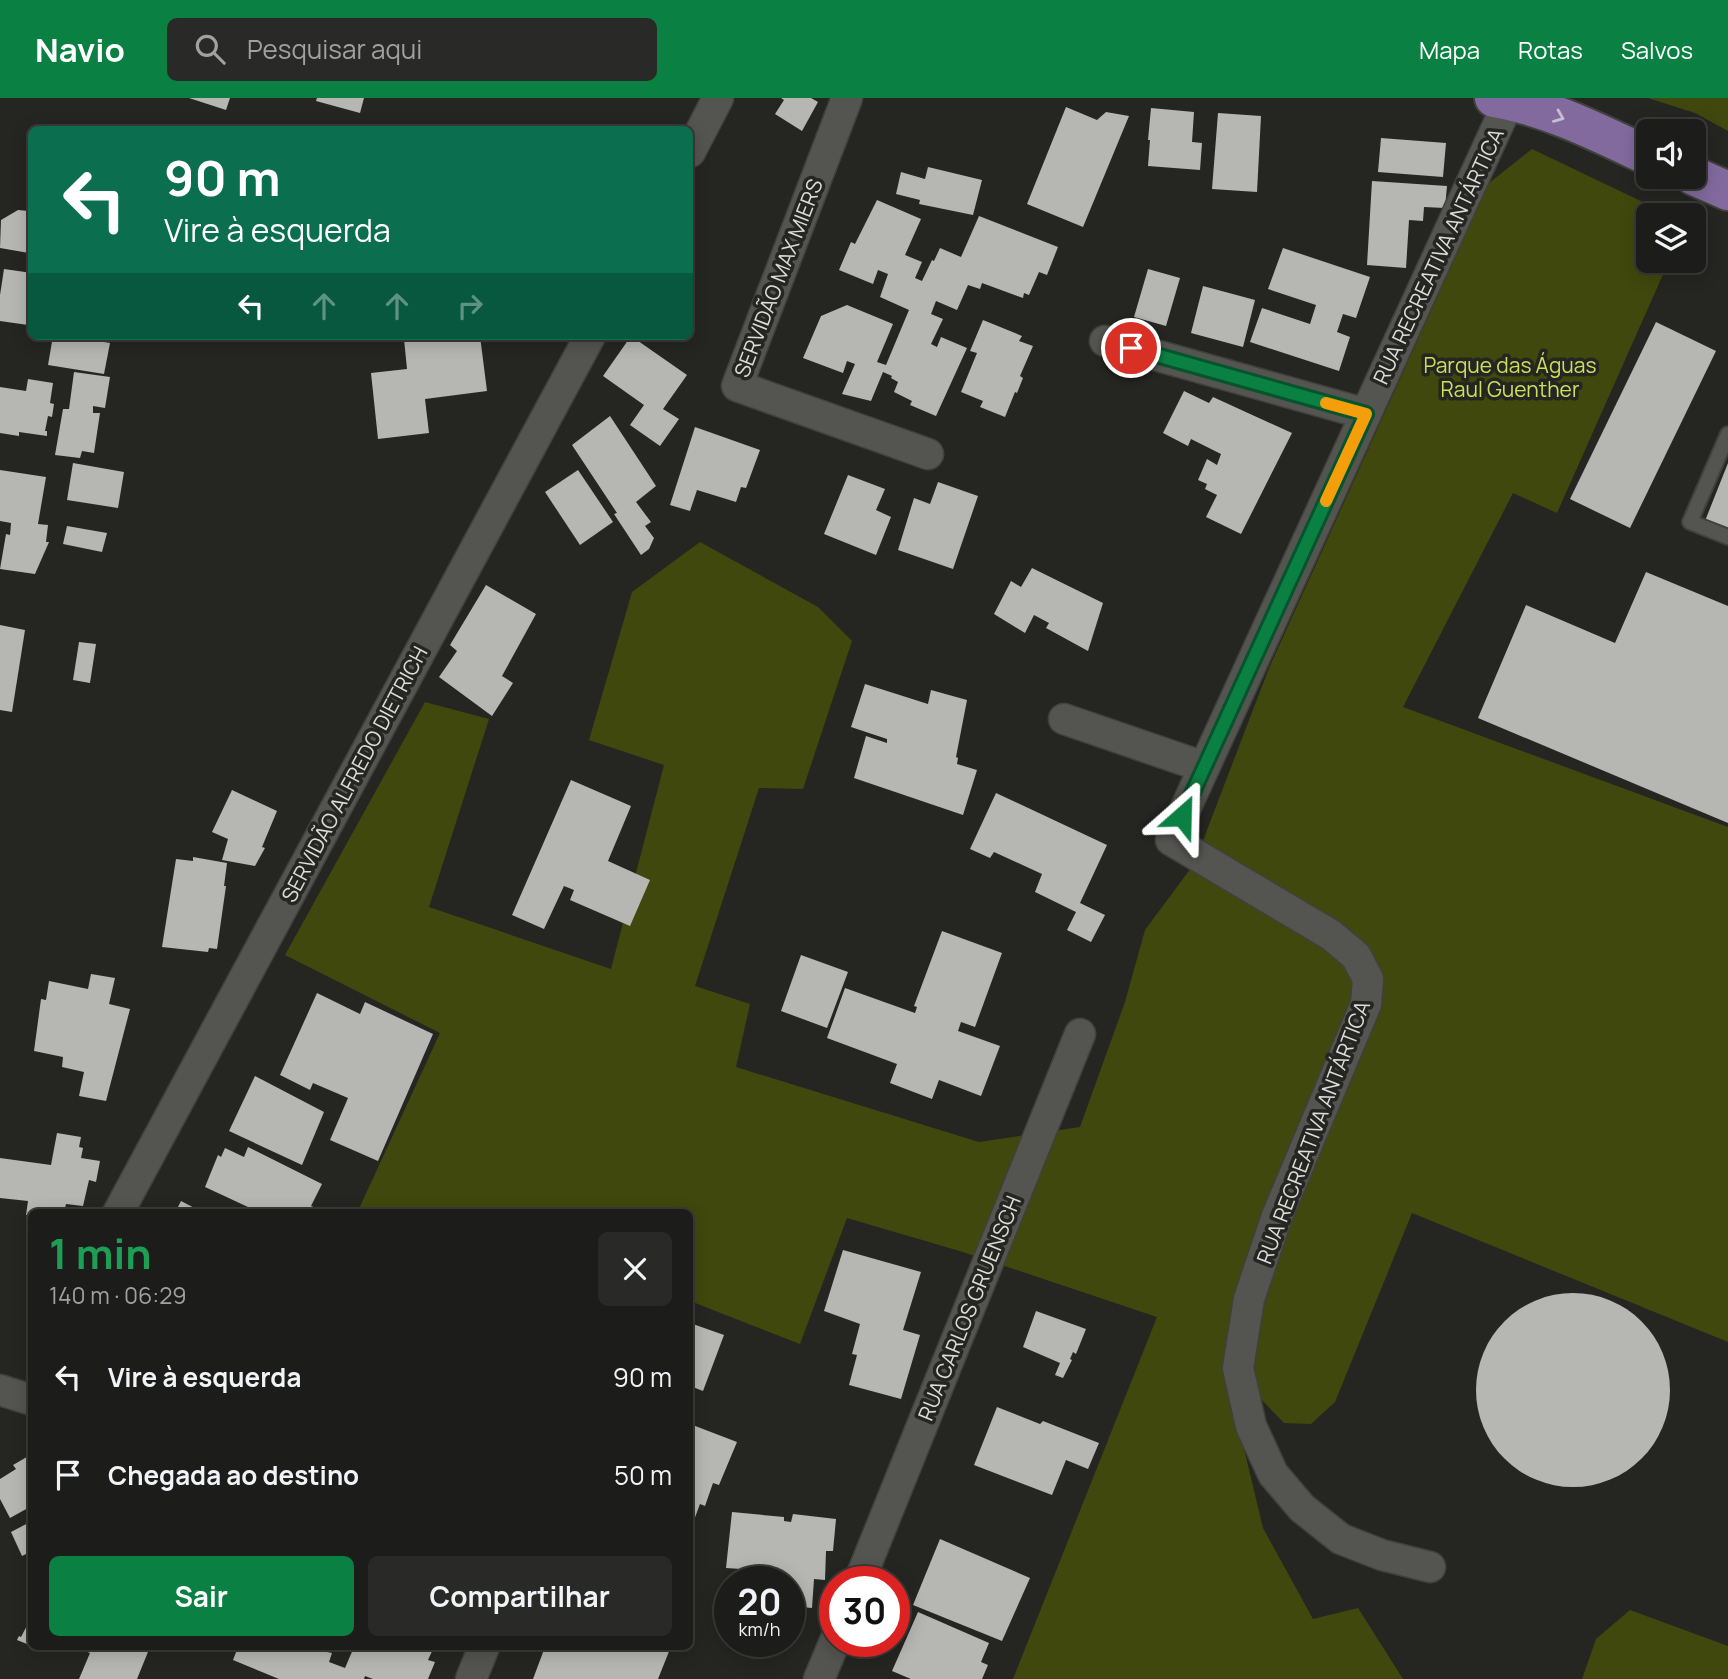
<!DOCTYPE html>
<html lang="pt">
<meta charset="utf-8">
<style>
:root{--surface:#1c1c1a;--page:#292927;--text:#f1f3f6;--muted:#a0a1a2;--line:#3a3a39;--accent:#0b8043}
body{margin:0;font-family:Manrope,sans-serif;background:var(--page);color:var(--text);height:100vh;display:flex;flex-direction:column;font-size:26px;white-space:nowrap}
*{box-sizing:border-box;margin:0}
p{font-size:23px;color:var(--muted)}
.icon{flex:none;width:38px;height:38px;fill:none;stroke:currentColor;stroke-width:2;stroke-linecap:round;stroke-linejoin:round}
.map{position:relative;flex:1;overflow:hidden}
.panel{position:absolute;left:28px;top:1111px;width:665px;height:441px;display:flex;flex-direction:column;background:var(--surface);border-radius:10px;box-shadow:0 4px 18px #0003,0 0 0 2px var(--line)}
.panel>*{flex:none}
.guide{position:absolute;left:28px;top:28px;width:665px;height:214px;border-radius:10px;box-shadow:0 4px 18px #0003,0 0 0 2px var(--line);background:#0b6e4f;color:#fff;overflow:hidden}
.controls{position:absolute;left:1636px;top:21px;display:grid;gap:14px}
.controls a{display:grid;place-items:center;width:70px;height:70px;border-radius:10px;background:var(--surface);box-shadow:0 4px 18px #0003,0 0 0 2px var(--line);font-size:35px}
.speed{position:absolute;left:714px;top:1468px;display:flex;gap:14px;font-size:35px;font-weight:700;text-align:center}
.speed>*{display:grid;place-content:center;width:91px;height:91px;border-radius:50%;background:var(--surface);box-shadow:0 4px 18px #0003,0 0 0 2px var(--line);line-height:1}
.speed small{font-size:18px;font-weight:400}
.speed .limit{border:10px solid #d22;background:#fff;color:#111}
.pin{position:absolute;display:grid;place-items:center;width:60px;height:60px;color:#fff;margin:-30px;border:4px solid #fff;border-radius:50%;box-shadow:0 2px 7px #0007}
.me{position:absolute;width:77px;margin:-38px;rotate:25deg;stroke-linejoin:round;filter:drop-shadow(0 0 5px #0008)}
.turn{display:flex;align-items:center;gap:24px;height:147px;padding:0 21px;font-size:32px}
.turn .icon{width:91px;height:91px;stroke-width:2.5}
.turn b{display:block;font-size:49px;line-height:60px}
.lanes{display:flex;align-items:center;height:66px;padding:0 21px;background:#0003;justify-content:center;gap:35px;direction:ltr}
.lanes .off{opacity:.35}
.round{display:grid;place-items:center;flex:none;width:74px;height:74px;border-radius:10px;background:var(--page)}
.summary{display:flex;align-items:center;justify-content:space-between;height:119px;padding:0 21px}
h1{font-size:42px;font-weight:700;line-height:52px;color:#1e9e55}
.action{display:flex;gap:14px;margin-top:auto;padding:14px 21px}
.action a{flex:1;height:80px;border-radius:10px;background:var(--accent);color:#fff;font-size:28px;font-weight:700;line-height:80px;text-align:center}
.action a+a{background:var(--page);color:var(--text)}
ul{padding:0;list-style:none}
li{display:flex;align-items:center;gap:21px;height:98px;padding:0 21px}
li div{flex:1}
li b{display:block;font-size:26px}
li em{font-style:normal}
header{display:flex;align-items:center;gap:42px;box-sizing:border-box;height:98px;padding:0 35px;background:var(--accent);color:#fff}
header strong{font-size:33px}
nav{display:flex;gap:38px;margin-inline-start:auto;font-size:24px}
.search{width:490px;height:63px;background:var(--page);display:flex;align-items:center;gap:18px;box-sizing:border-box;padding:0 24px;border-radius:10px;color:var(--muted);font-size:26px}
.map>svg:first-child{display:block}
.green{fill:#41480d}
.building{fill:#b6b7b2}
.lines{fill:none;stroke-linecap:round;stroke-linejoin:round}
.service-casing{stroke:#40403d;stroke-width:18}
.minor-casing{stroke:#40403d;stroke-width:33}
.primary-casing{stroke:#40403d;stroke-width:42}
.service{stroke:#545551;stroke-width:14}
.minor{stroke:#545551;stroke-width:30}
.primary{stroke:#826a9e;stroke-width:38}
.oneway{stroke:#c6c0cb}
.route-casing{stroke:#07532c;stroke-width:18}
.route{stroke:#0b8043;stroke-width:12}
.slow{stroke:#f59e0b;stroke-width:12}
.labels{text-anchor:middle;dominant-baseline:central;stroke-width:7;stroke-linejoin:round;paint-order:stroke}
.street-label{font-size:21px;fill:#dcdcda;stroke:#252622}
.park-label{font-size:21px;fill:#cddf5b;stroke:#252622}
</style>
<header>
<strong>Navio</strong>
<div class="search"><svg class="icon" aria-label="search" viewBox="0 0 24 24"><circle cx="10" cy="10" r="6"/><path d="M15 15l6 6"/></svg>Pesquisar aqui</div>
<nav><a>Mapa</a><a>Rotas</a><a>Salvos</a></nav>
</header>
<div class="map">
<svg width="1728" height="1581" viewBox="0 0 1728 1581">
<rect width="100%" height="100%" fill="#252622"/>
<!-- green -->
<g class="green">
<path d="M1648,0H1728V33L1695,15Z"/>
<path d="M1532,51L1670,117H1648V163H1669L1557,415L1513,395L1403,609L1728,729V1244L1412,1115L1335,1304L1311,1326L1284,1325L1257,1297L1230,1292L1263,1430L1313,1521L1358,1510L1403,1581H1013L1157,1219L963,1154L847,1120L800,1246L690,1203V1115H357L440,935L285,857L425,604L489,621L429,809L611,871L664,667L589,642L632,494L700,444L818,509L852,543L803,691L759,690L695,888L750,906L736,969L979,1044L1080,1029L1125,904L1145,832L1194,766L1269,570L1489,85Z"/>
<path d="M1630,1512L1728,1548V1581H1582L1596,1541Z"/>
</g>
<!-- building -->
<g class="building">
<path d="M189,0H230L226,12Z"/>
<path d="M317,0H364L360,15L316,3Z"/>
<path d="M781,0H811L818,4L802,33L775,16L784,2Z"/>
<path d="M1066,9L1097,22L1106,14L1129,18L1083,129L1027,106Z"/>
<path d="M1151,10L1194,14L1192,44L1202,45L1200,72L1148,68L1150,42H1148Z"/>
<path d="M1218,15L1261,18L1257,94L1212,91Z"/>
<path d="M1381,40L1446,45L1443,79L1378,74Z"/>
<path d="M928,69L982,82L973,117L919,106L920,102L896,96L901,74L925,81Z"/>
<path d="M1372,83L1447,88L1445,110L1424,109L1423,123L1409,122L1406,170L1367,167Z"/>
<path d="M877,102L921,121L905,157L922,164L915,180L922,183L932,162L934,163L940,150L961,159L979,118L1058,149L1047,177L1039,174L1029,197L1024,195L1023,200L982,185L980,191L968,187L957,212L936,203L931,216L943,221L931,246L937,249L941,239L967,250L936,318L910,307L912,303L894,294L898,284L891,280L892,278L883,274L871,303L842,296L855,266L847,263L843,275L803,260L821,218L847,207L893,226L877,264L886,267L909,212L880,199L888,176L878,172L873,186L839,172L851,144L855,146Z"/>
<path d="M30,104H32V154L29,153V155L0,150L1,122L18,112L29,113Z"/>
<path d="M1283,150L1370,179L1356,220L1343,216L1337,234L1350,239L1339,273L1250,244L1262,210L1310,226L1316,207L1268,191Z"/>
<path d="M4,171L32,175V220H29L28,227L0,223V197Z"/>
<path d="M1148,171L1180,180L1166,228L1134,219Z"/>
<path d="M1203,188L1255,202L1243,249L1191,235Z"/>
<path d="M983,222L1022,238L1019,243L1033,248L1020,278L1023,280L1017,295L1015,294L1005,319L980,309L983,303L961,294L977,255L970,253Z"/>
<path d="M1656,224L1716,253L1630,430L1570,401Z"/>
<path d="M53,238H68L110,245L104,276L48,267Z"/>
<path d="M424,238H480L487,293L425,301L429,335L378,341L371,275L407,271L404,241Z"/>
<path d="M631,238L687,277L663,311L679,321L660,348L630,327L644,307L603,278Z"/>
<path d="M74,274L110,279L105,310L93,308V315H100L94,355L82,353L80,360L55,357L63,311H69Z"/>
<path d="M28,281L53,285L50,305L54,306L52,319L48,318L45,333H47V338L19,334V338L0,335V289L26,293Z"/>
<path d="M1184,293L1209,305L1213,299L1292,335L1241,436L1206,419L1217,397L1205,391L1207,386L1198,382L1207,361L1217,367L1221,356L1191,341L1188,348L1163,335Z"/>
<path d="M610,318L656,388L636,404L651,424L645,428L654,440L649,451L641,457L614,416L617,415L572,347Z"/>
<path d="M695,329L760,352L746,390L741,389L736,404L697,392L690,413L670,407Z"/>
<path d="M73,365L124,374L118,410L67,402Z"/>
<path d="M1728,365V438L1703,428Z"/>
<path d="M0,372L46,379L38,426L48,427L46,444H49L35,476L0,471L6,436L10,437L11,425L0,423Z"/>
<path d="M578,372L613,424L580,447L545,394Z"/>
<path d="M848,377L885,391L876,412L891,419L876,457L824,436Z"/>
<path d="M938,384L978,398L953,471L898,452L914,400L930,406Z"/>
<path d="M67,428L107,435L102,454L63,446Z"/>
<path d="M1032,470L1103,505L1088,553L1046,530L1049,525L1034,517L1025,535L994,516L1011,483L1021,489Z"/>
<path d="M1646,474L1728,508V725L1478,620L1526,507L1615,545Z"/>
<path d="M486,487L536,516L502,578L513,585L492,618L439,579L457,553L450,547Z"/>
<path d="M0,527L25,532L12,614L0,612Z"/>
<path d="M79,544L96,546L90,585L73,582Z"/>
<path d="M865,586L928,606L931,592L967,602L956,659L958,660L957,666L977,672L963,717L854,680L866,638L887,645V641L851,629Z"/>
<path d="M571,682L631,708L608,763L650,782L630,828L570,802L574,792L564,788L544,831L512,817Z"/>
<path d="M232,692L277,713L262,749L265,750L255,768L222,762L228,741L212,734Z"/>
<path d="M996,695L1107,747L1080,805L1105,817L1091,844L1067,832L1076,814L1035,794L1042,776L994,754L990,760L970,751Z"/>
<path d="M193,759L227,765L224,788H226L217,851L209,850L208,854L162,849L176,761L193,763Z"/>
<path d="M942,833L1002,855L975,929L961,924L958,933L1000,948L981,998L939,982L932,1001L890,985L897,966L827,940L845,890L915,915L917,909L914,908Z"/>
<path d="M801,857L848,874L827,930L781,913Z"/>
<path d="M91,876L115,880L109,906L130,911L106,1003L79,998L84,974L62,969L63,959L34,953L41,901L46,902L49,883L88,891Z"/>
<path d="M317,895L360,916L365,904L433,936L378,1063L330,1042L348,1000L313,985L310,992L280,977Z"/>
<path d="M255,978L324,1014L302,1067L229,1033Z"/>
<path d="M57,1035L81,1039L79,1049L83,1050L81,1060L100,1063L96,1084L89,1082L83,1108L66,1106L64,1115H32V1118L26,1117L28,1103L0,1100V1060L51,1067Z"/>
<path d="M248,1049L322,1086L311,1108L316,1110L313,1115H261L205,1089L218,1057L221,1059L225,1050L244,1059Z"/>
<path d="M181,1103L204,1115H175Z"/>
<path d="M843,1152L921,1174L903,1232L920,1237L901,1301L849,1287L857,1257L852,1256L860,1226L824,1213Z"/>
<circle cx="1573" cy="1292" r="97"/>
<path d="M1036,1213L1086,1231L1076,1256L1073,1254L1070,1261L1072,1262L1063,1280L1055,1277L1060,1265L1023,1249Z"/>
<path d="M690,1225L724,1237L703,1293L690,1288Z"/>
<path d="M997,1309L1040,1326L1043,1323L1099,1345L1088,1371L1066,1362L1052,1397L974,1367Z"/>
<path d="M690,1326L737,1344L719,1387L713,1385L705,1408L700,1406L690,1433V1371L693,1360L690,1358Z"/>
<path d="M32,1356V1416L28,1410L10,1420L0,1401V1381L16,1371L13,1367Z"/>
<path d="M732,1414L784,1419V1423L791,1424L793,1416L836,1421L833,1453H826L825,1482L814,1481L812,1510L789,1508V1484H770V1473L726,1470Z"/>
<path d="M32,1423V1453L22,1458L11,1434Z"/>
<path d="M940,1441L1030,1480L1002,1543L913,1507Z"/>
<path d="M918,1514L989,1545L981,1564L988,1567L982,1581H911L892,1573Z"/>
<path d="M32,1518V1548L17,1542L19,1538L21,1539Z"/>
<path d="M83,1549H150L137,1581H79L90,1555L82,1552Z"/>
<path d="M238,1549H329L327,1554L332,1555L329,1564L345,1570L354,1549H434L428,1562L435,1564L428,1581H373L365,1578L364,1581H279L233,1562Z"/>
<path d="M545,1549H665L670,1551L658,1581H533Z"/>
</g>
<g class="lines">
<!-- service casing -->
<g class="service-casing">
<path id="service" d="M1728,336L1690,424L1728,439"/>
</g>
<!-- minor casing -->
<g class="minor-casing">
<g id="minor">
<path d="M847,0L737,288L928,356"/>
<path d="M690,54L718,0"/>
<path d="M1105,243L1366,316"/>
<path d="M1064,621L1204,669"/>
<path d="M118,1115L590,238"/>
<path d="M0,1292L32,1302"/>
<path d="M1430,1469L1382,1457L1341,1441L1302,1410L1273,1376L1251,1328L1238,1270L1249,1201L1277,1118L1366,906L1368,881L1356,858L1331,837L1171,742L1509,3"/>
<path d="M859,1484L1080,936"/>
<path d="M471,1581L484,1549"/>
<path d="M819,1581L835,1543"/>
</g>
</g>
<!-- primary casing -->
<g class="primary-casing">
<g id="primary">
<path d="M1494,0C1548,9 1599,35 1648,58"/>
<path d="M1694,78L1728,93"/>
</g>
</g>
<!-- service -->
<use href="#service" class="service"/>
<!-- minor -->
<use href="#minor" class="minor"/>
<!-- primary -->
<use href="#primary" class="primary"/>
</g>
<!-- one-way arrows -->
<defs><path id="oneway-chevron" d="M-2-3.5L2.5 0L-2 3.5" fill="none" stroke-width="1.6" stroke-linecap="round" stroke-linejoin="round" transform="scale(1.75)"/></defs>
<use class="oneway" href="#oneway-chevron" transform="translate(1559 19) rotate(22)"/>
<g class="lines">
<!-- route casing -->
<g class="route-casing">
<path id="route" d="M1131,250L1366,316L1182,718"/>
</g>
<!-- route -->
<use href="#route" class="route"/>
<!-- slow -->
<path class="slow" d="M1326,403L1366,316L1326,305"/>
</g>
<g class="labels">
<!-- street labels -->
<g class="street-label">
<text transform="translate(1438 158) rotate(-65)">RUA RECREATIVA ANTÁRTICA</text>
<text transform="translate(778 180) rotate(-69)">SERVIDÃO MAX MIERS</text>
<text transform="translate(354 676) rotate(-62)">SERVIDÃO ALFREDO DIETRICH</text>
<text transform="translate(1313 1034) rotate(-69)">RUA RECREATIVA ANTÁRTICA</text>
<text transform="translate(969 1210) rotate(-68)">RUA CARLOS GRUENSCH</text>
</g>
<!-- park labels -->
<g class="park-label">
<text x="1510" y="267">Parque das Águas<tspan x="1510" dy="24">Raul Guenther</tspan></text>
</g>
</g>
</svg>
<div class="controls">
<a><svg class="icon" aria-label="sound" viewBox="0 0 24 24"><path d="M4 9h4l5-4v14l-5-4H4zM17 9q2 3 0 6"/></svg></a>
<a><svg class="icon" aria-label="layers" viewBox="0 0 24 24"><path d="M12 4l9 5-9 5-9-5zM3 14l9 5 9-5"/></svg></a>
</div>
<div class="speed"><div>20<small>km/h</small></div><div class="limit">30</div></div>
<div class="pin" style="left:1131px;top:250px;background:#d93025"><svg class="icon" aria-label="arrive" viewBox="0 0 24 24"><path d="M6 21V4h12l-3 4 3 4H6"/></svg></div>
<svg class="me" style="left:1182px;top:718px" viewBox="-20 -20 40 40"><path d="M0-17L14 15 0 8-14 15z" fill="#0b8043" stroke="#fff" stroke-width="4"/></svg>
<div class="guide">
<div class="turn"><svg class="icon" aria-label="left" viewBox="0 0 24 24"><path d="M17 20v-9H6M10 6l-5 5 5 5"/></svg><div><b>90 m</b>Vire à esquerda</div></div>
<div class="lanes"><svg class="icon" aria-label="left" viewBox="0 0 24 24"><path d="M17 20v-9H6M10 6l-5 5 5 5"/></svg><svg class="icon off" aria-label="ahead" viewBox="0 0 24 24"><path d="M12 20V5M6 11l6-6 6 6"/></svg><svg class="icon off" aria-label="ahead" viewBox="0 0 24 24"><path d="M12 20V5M6 11l6-6 6 6"/></svg><svg class="icon off" aria-label="right" viewBox="0 0 24 24"><path d="M7 20v-9h11M14 6l5 5-5 5"/></svg></div>
</div>
<section class="panel">
<div class="summary"><div><h1>1 min</h1><p>140 m · 06:29</p></div><a class="round"><svg class="icon" aria-label="close" viewBox="0 0 24 24"><path d="M6 6l12 12M18 6L6 18"/></svg></a></div>
<ul>
<li><svg class="icon" aria-label="left" viewBox="0 0 24 24"><path d="M17 20v-9H6M10 6l-5 5 5 5"/></svg><div><b>Vire à esquerda</b></div><em>90 m</em></li>
<li><svg class="icon" aria-label="arrive" viewBox="0 0 24 24"><path d="M6 21V4h12l-3 4 3 4H6"/></svg><div><b>Chegada ao destino</b></div><em>50 m</em></li>
</ul>
<div class="action"><a>Sair</a><a>Compartilhar</a></div>
</section>
</div>
